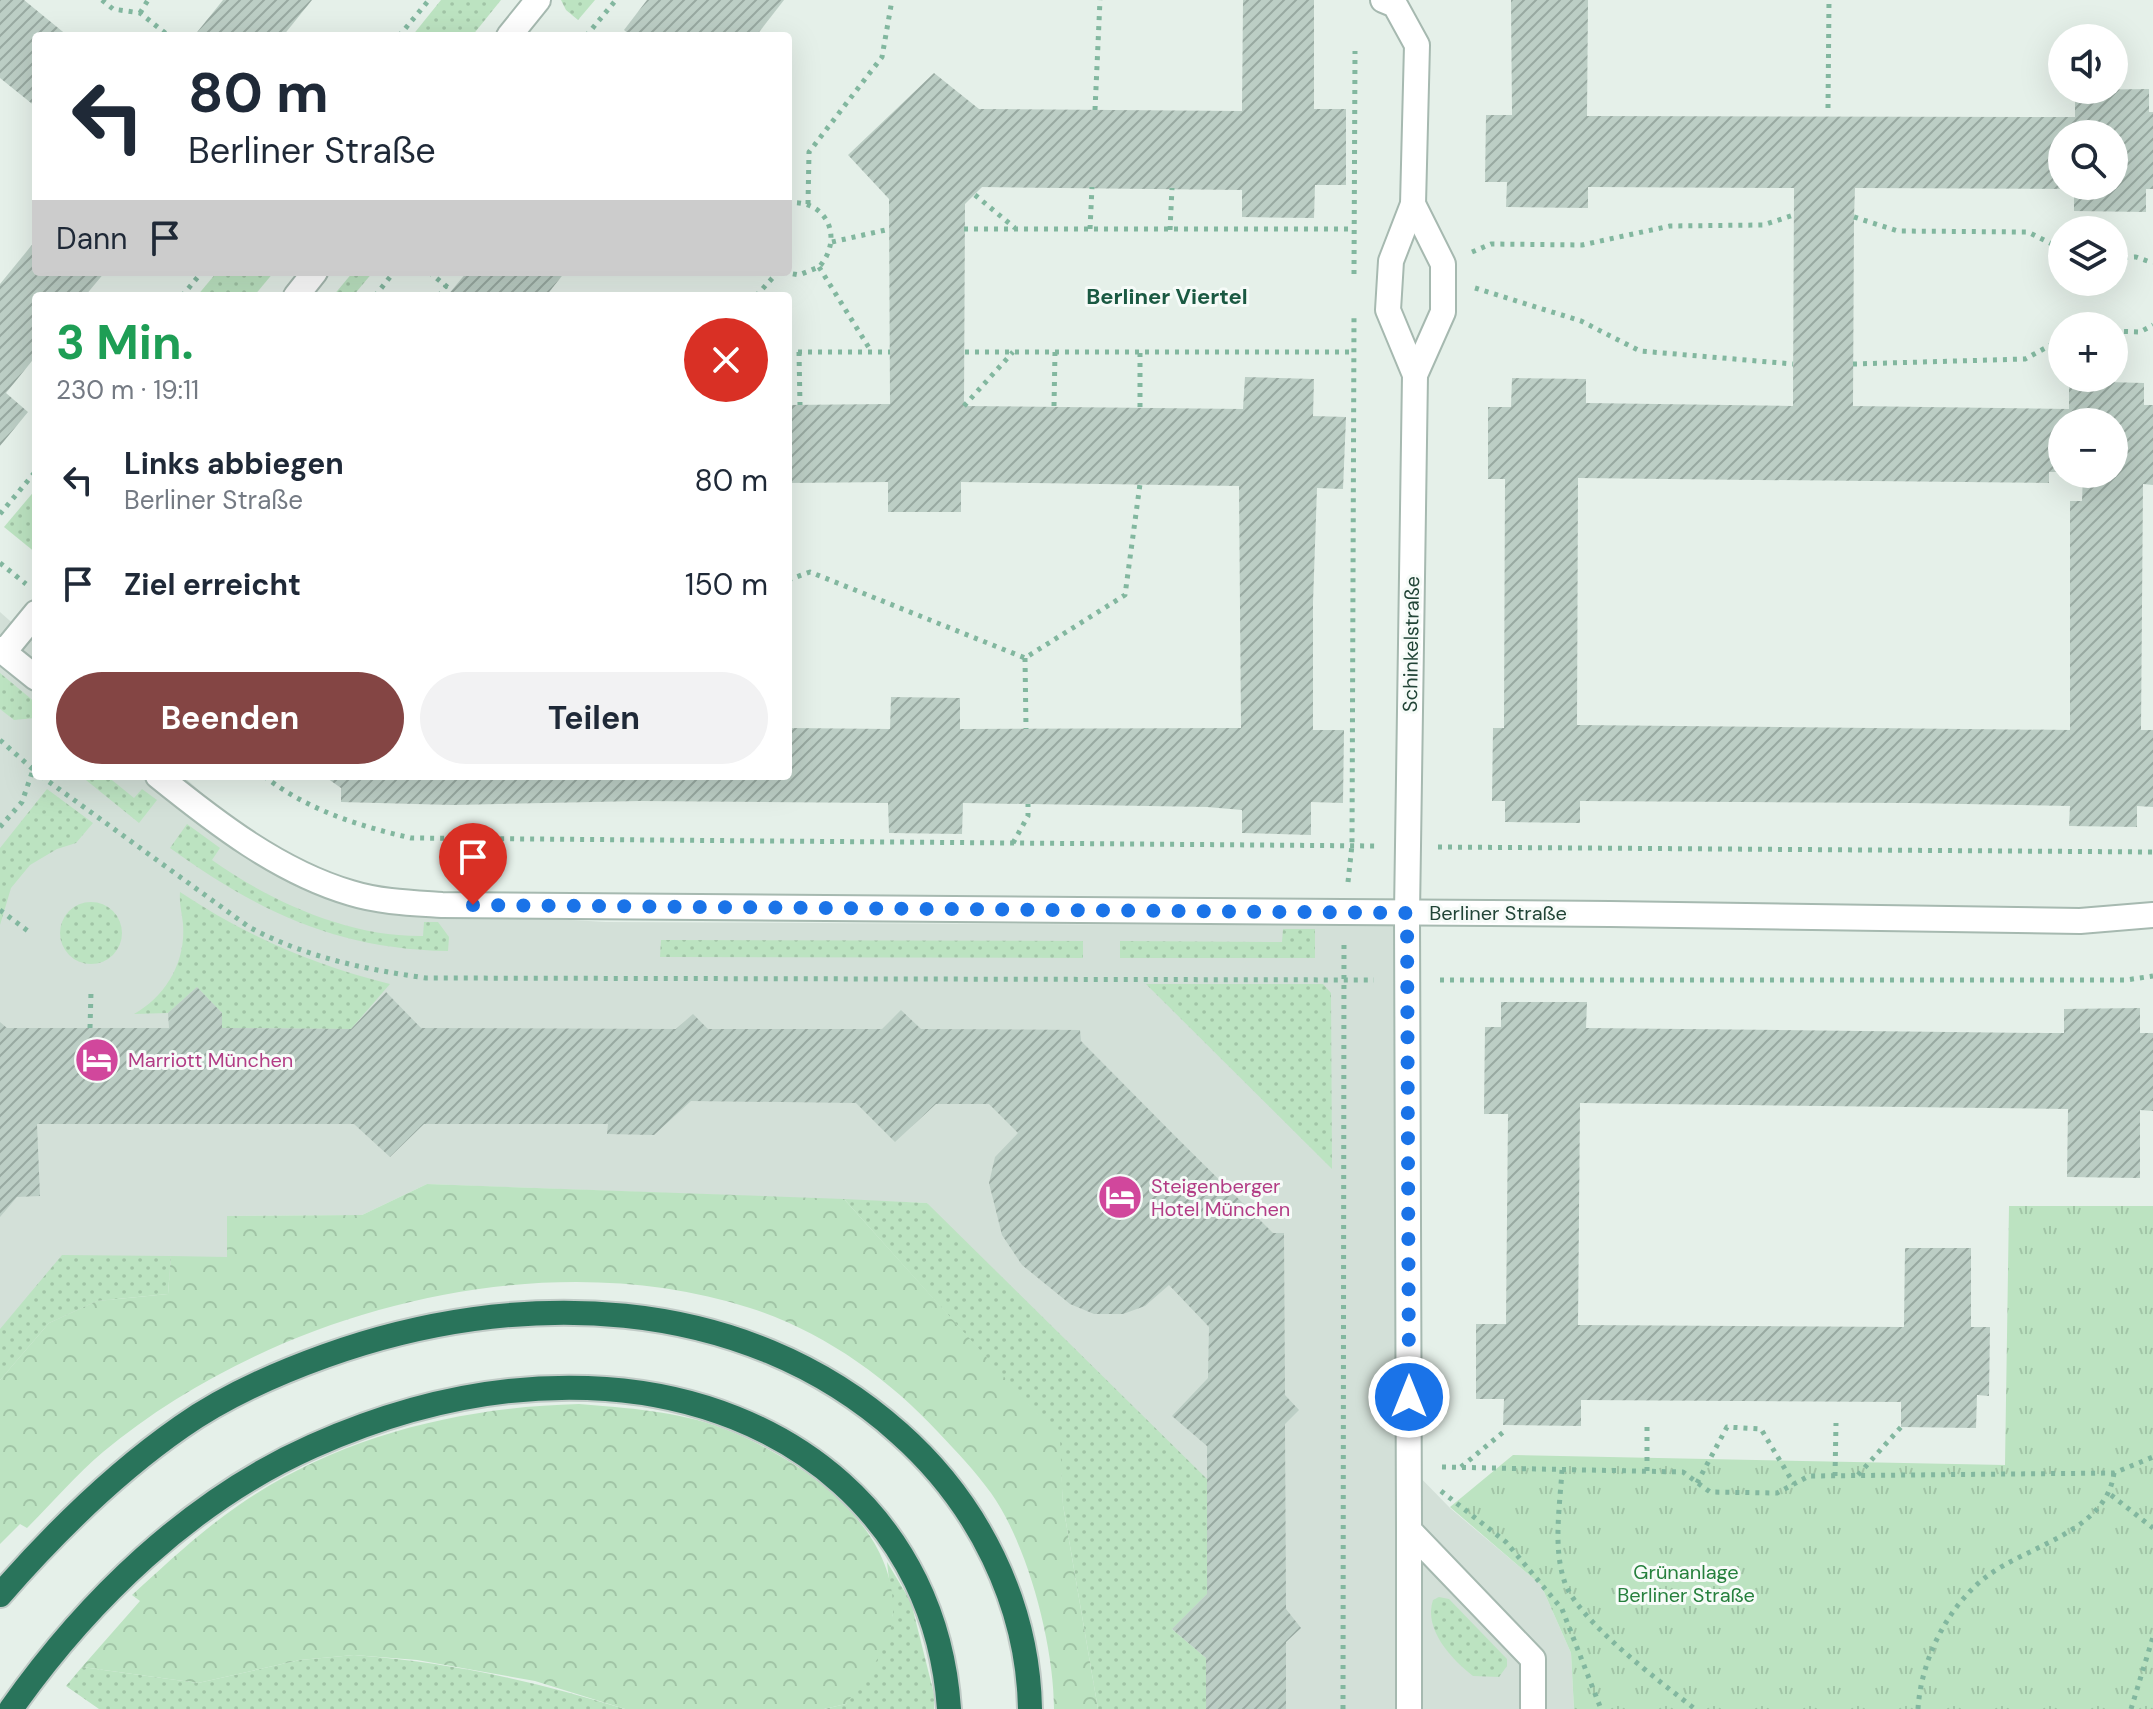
<!DOCTYPE html>
<html lang="de">
<meta charset="utf-8">
<style>
:root{--surface:#fff;--page:#f2f2f3;--text:#1f2937;--muted:#747a83;--accent:#844544}
body{margin:0;font-family:"DM Sans",sans-serif;background:var(--page);color:var(--text);height:100vh;display:flex;flex-direction:column;font-size:30px;white-space:nowrap}
*{box-sizing:border-box;margin:0}
p{font-size:26px;color:var(--muted)}
.icon{flex:none;width:44px;height:44px;fill:none;stroke:currentColor;stroke-width:2;stroke-linecap:round;stroke-linejoin:round}
.map{position:relative;flex:1;overflow:hidden}
.drawer{position:absolute;left:32px;top:292px;width:760px;height:488px;display:flex;flex-direction:column;background:var(--surface);border-radius:8px;box-shadow:0 8px 32px #0002}
.drawer>*{flex:none}
.guide{position:absolute;left:32px;top:32px;width:760px;height:244px;border-radius:8px;box-shadow:0 8px 32px #0002;background:#fff;color:var(--text);overflow:hidden}
.controls{position:absolute;left:2048px;top:24px;display:grid;gap:16px}
.controls a{display:grid;place-items:center;width:80px;height:80px;border-radius:50%;background:var(--surface);box-shadow:0 8px 32px #0002;font-size:40px}
.pin{position:absolute;display:grid;place-items:center;width:68px;height:68px;color:#fff;margin:-82px -34px;border-radius:50% 50% 50% 0;rotate:-45deg;box-shadow:0 0 8px #0007}
.pin .icon{rotate:45deg}
.me{position:absolute;width:88px;margin:-44px;rotate:0deg;stroke-linejoin:round;filter:drop-shadow(0 0 6px #0008)}
.turn{display:flex;align-items:center;gap:28px;height:168px;padding:0 24px;font-size:36px}
.turn .icon{width:104px;height:104px;stroke-width:2.5}
.turn b{display:block;font-size:56px;line-height:68px}
.then{display:flex;align-items:center;height:76px;padding:0 24px;background:#0003;gap:16px;font-size:30px}
.round{display:grid;place-items:center;flex:none;width:84px;height:84px;border-radius:42px;background:var(--page)}
.head{display:flex;align-items:center;justify-content:space-between;height:136px;padding:0 24px}
h1{font-size:48px;font-weight:700;line-height:60px;color:#1e9e55}
.primary-button{display:flex;gap:16px;margin-top:auto;padding:16px 24px}
.primary-button a{flex:1;height:92px;border-radius:48px;background:var(--accent);color:#fff;font-size:32px;font-weight:700;line-height:92px;text-align:center}
.primary-button a+a{background:var(--page);color:var(--text)}
ul{padding:0;list-style:none}
li{display:flex;align-items:center;gap:24px;height:104px;padding:0 24px}
li div{flex:1}
li b{display:block;font-size:30px}
li em{font-style:normal}
.map>svg:first-child{display:block}
.built{fill:#d3e0d8}
.grass{fill:url(#grass-dots)}
.forest{fill:url(#forest-crowns)}
.park{fill:url(#park-tufts)}
.building{fill:url(#building-hatch);fill-rule:evenodd}
.lines{fill:none;stroke-linecap:round;stroke-linejoin:round}
.street-casing{stroke:#a6b9b0;stroke-width:28}
.highway-casing{stroke:#c1cbc7;stroke-width:28}
.path{stroke:#82b79f;stroke-width:5;stroke-dasharray:4 6;stroke-linecap:butt}
.street{stroke:#fff;stroke-width:24}
.highway{stroke:#29745b;stroke-width:24}
.route{stroke:#1a73e8;stroke-width:14;stroke-dasharray:0 25.2}
.labels{text-anchor:middle;dominant-baseline:central;stroke-width:6;stroke-linejoin:round;paint-order:stroke}
.street-label{font-size:20px;fill:#214436;stroke:#f6fbf8}
.hotel-label{font-size:20px;fill:#b23c85;stroke:#f6fbf8;text-anchor:start}
.park-label{font-size:20px;fill:#26803d;stroke:#f6fbf8}
.neighbourhood-label{font-size:22px;font-weight:bold;fill:#1a5942;stroke:#f6fbf8}
</style>
<div class="map">
<svg width="2153" height="1709" viewBox="0 0 2153 1709">
<defs>
<pattern id="grass-dots" width="8" height="8" patternUnits="userSpaceOnUse" patternTransform="scale(2)"><rect width="8" height="8" fill="#bce3c1"/><path d="M2 2h.1M6 6h.1" fill="none" stroke="#a1c4a6" stroke-width="1.8" stroke-linecap="round"/></pattern>
<pattern id="forest-crowns" width="20" height="18" patternUnits="userSpaceOnUse" patternTransform="scale(2)"><rect width="20" height="18" fill="#bce3c1"/><path d="M2 6a3 3 0 1 1 6 0M12 15a3 3 0 1 1 6 0" fill="none" stroke="#a1c4a6"/></pattern>
<pattern id="park-tufts" width="24" height="20" patternUnits="userSpaceOnUse" patternTransform="scale(2)"><rect width="24" height="20" fill="#bce3c1"/><path d="M3 7l-1-3M5 7V3M7 7l1-3M15 17l-1-3M17 17v-4M19 17l1-3" fill="none" stroke="#a1c4a6"/></pattern>
<pattern id="building-hatch" width="6" height="6" patternUnits="userSpaceOnUse" patternTransform="scale(2)"><rect width="6" height="6" fill="#bccec5"/><path d="M-1 1l2-2M0 6l6-6M5 7l2-2" fill="none" stroke="#98a9a1"/></pattern>
</defs>
<rect width="100%" height="100%" fill="#e5f0e9"/>
<!-- built -->
<path class="built" d="M0,612L36,644V776H183L305,886L397,910L606,922L1407,926L1409,1466L1450,1508L1541,1585L1571,1653L1574,1709H1206V1658L1172,1629L927,1203L427,1184L362,1215L228,1216L227,1257L49,1323L0,1380Z"/>
<!-- grass -->
<g class="grass">
<path d="M441,0H501L472,36H412Z"/>
<path d="M561,0H595L578,20L566,10Z"/>
<path d="M217,272H274L254,296H197Z"/>
<path d="M353,272H373L353,296H333Z"/>
<path d="M36,489V553L4,527Z"/>
<path d="M0,673L36,703L35,718L14,720L0,709Z"/>
<path d="M81,776H107L134,798L142,789L157,800L139,823Z"/>
<path d="M47,789L93,823L76,843L57,849L30,865L11,888L0,925V848Z"/>
<path d="M187,824L220,848L212,860C271,902 349,937 423,936L424,922H438L449,937L448,951C337,949 259,912 170,848Z"/>
<path d="M180,892C246,936 313,965 390,984L351,1029L222,1028V1013L197,987L168,1013L134,1014C166,996 186,962 183,924C182,913 179,904 180,892Z"/>
<circle cx="91" cy="933" r="31"/>
<path d="M1283,929H1315V958H1120V941L1282,942Z"/>
<path d="M661,940L1083,941V958L660,957Z"/>
<path d="M1146,984H1323L1331,993L1332,1169Z"/>
<path d="M844,1199L927,1203L1207,1479V1594L1172,1629L1206,1658V1709H1098L1063,1505L1059,1439Z"/>
<path d="M62,1255L171,1256L168,1294L97,1301L49,1323L0,1380V1329Z"/>
<path d="M887,1562L911,1602L934,1694V1709H824L846,1704L893,1615Z"/>
<path d="M1439,1597L1449,1599L1507,1659V1666L1499,1677L1473,1676C1452,1660 1423,1629 1433,1600Z"/>
<path d="M354,1655C449,1662 534,1681 625,1709H99L66,1686L82,1667L198,1683L300,1660Z"/>
</g>
<!-- forest -->
<g class="forest">
<path d="M427,1184L844,1199L1060,1439L1063,1505L1098,1709H1054C1054,1645 1028,1545 991,1493C975,1471 957,1452 938,1432C888,1378 822,1331 750,1308C538,1240 271,1312 103,1452C76,1475 52,1503 27,1528L20,1524L0,1544V1380L49,1323L97,1301L168,1294L171,1256L227,1257V1216L362,1215Z"/>
<path d="M579,1404C626,1408 678,1411 722,1428C798,1457 896,1523 893,1613C892,1646 864,1679 846,1704L824,1709H625L535,1681L417,1660L354,1655L300,1660L198,1683L82,1667L140,1601L132,1595C166,1564 201,1531 239,1505C339,1436 460,1407 579,1404Z"/>
</g>
<!-- park -->
<path class="park" d="M2009,1206H2153V1709H1574L1571,1653L1541,1585L1450,1507L1513,1455L2005,1465Z"/>
<!-- building -->
<g class="building">
<path d="M0,0H24L68,36H36V107L0,78Z"/>
<path d="M223,0H312L283,36H194Z"/>
<path d="M647,0H784L756,36H631L624,30Z"/>
<path d="M1243,0H1314V109H1346V185H1315L1314,218L1242,217V190L982,187L965,204L964,406L1243,409L1245,377L1314,379L1313,416L1346,417L1343,489L1317,488L1313,602V730H1344L1343,803L1311,802V835L1242,833V810L1207,807L963,803L962,834L889,833L888,803L640,801L453,805L341,802V788L324,776H788V728L890,729L891,697L960,698V729L1241,728L1239,486L961,482V512H888V482L788,483V405L890,404L889,199L848,155L934,73L979,109L1242,111Z"/>
<path d="M1511,0H1588L1587,116L2075,117V90L2149,89V112H2153V189H2146V212L2074,211V189L1855,188L1854,217L1853,406L2069,409V381L2144,383V405H2153V485L2143,484L2141,730H2153V807L2137,806V827L2069,826L2070,806L1910,803L1580,801V823L1505,822V801H1492L1493,728H1504L1505,479H1488V407H1511L1512,378L1586,379V403L1793,406L1794,188L1588,187V208L1506,207L1507,182H1485L1486,115H1512ZM2062,134H2114V186H2062ZM2062,422H2114V474H2083L2082,501H2070V730L1577,725L1578,478L2049,483V472H2062Z"/>
<path d="M36,240V272H105L85,296H36V356L6,393L28,412L0,446V284Z"/>
<path d="M467,272H565L546,296H447Z"/>
<path d="M197,987L222,1013V1028L351,1029L386,992L421,1028L676,1029L693,1014L708,1029H882L901,1010L921,1029L1080,1030L1081,1041L1177,1138L1273,1233H1284L1285,1395L1299,1410L1285,1424L1286,1609L1301,1628L1286,1642V1709H1206V1658L1172,1629L1207,1594V1446L1172,1416L1208,1378L1209,1327L1169,1285L1145,1306L1123,1314H1094L1070,1304L1022,1265L1002,1235L989,1183L995,1157L1018,1133L989,1104H936L895,1142L856,1103L691,1101L654,1135L607,1134L608,1124H424L390,1157L354,1124H37L40,1196L17,1197L0,1217V1022L7,1028H169L168,1013Z"/>
<path d="M1501,1002H1587L1586,1028L2045,1033H2064V1009L2140,1008V1033H2153V1111L2140,1110V1178L2067,1177L2068,1109L1580,1103L1578,1325L1904,1327L1905,1248H1971V1327H1990L1989,1396L1977,1395L1976,1428L1901,1427V1402L1581,1400V1426L1503,1425L1504,1399H1476V1324H1506L1508,1114H1484L1485,1027H1501Z"/>
</g>
<g class="lines">
<!-- street casing -->
<g class="street-casing">
<g id="street">
<path d="M1383,0L1395,5L1417,45L1413,204L1391,261L1388,310L1415,375L1407,913L1409,1530"/>
<path d="M509,36L538,0"/>
<path d="M1413,204L1443,264V312L1415,375"/>
<path d="M296,296L315,272"/>
<path d="M0,649L36,678"/>
<path d="M4,652L36,613"/>
<path d="M158,776C215,822 279,872 351,893C380,902 412,903 442,905L1610,914L2080,921L2153,915"/>
<path d="M1409,1709V1530L1533,1659V1709"/>
</g>
</g>
<!-- highway casing -->
<g class="highway-casing">
<g id="highway">
<path d="M0,1595C54,1533 115,1473 181,1427C225,1396 275,1374 325,1356C516,1287 742,1292 899,1433C978,1503 1028,1603 1030,1709"/>
<path d="M11,1709C87,1601 191,1500 313,1446C405,1405 505,1382 606,1389C789,1402 936,1520 949,1709"/>
</g>
</g>
<!-- path -->
<g class="path">
<path d="M102,0L113,9L140,13L169,36"/>
<path d="M140,13L148,0"/>
<path d="M399,36L429,0"/>
<path d="M586,36L616,0"/>
<path d="M1828,108L1829,0"/>
<path d="M1095,110L1100,0"/>
<path d="M975,195L1015,228"/>
<path d="M808,204L809,152L882,57L892,0"/>
<path d="M1854,217L1898,231L2028,232L2062,249"/>
<path d="M964,229H1354"/>
<path d="M1090,229L1092,187"/>
<path d="M1170,230L1172,188"/>
<path d="M832,242L890,229"/>
<path d="M1472,252L1491,244L1582,245L1670,226L1763,225L1794,215"/>
<path d="M2114,258L2136,257L2153,263"/>
<path d="M819,267L871,351"/>
<path d="M429,272L452,291"/>
<path d="M783,272L799,275L819,267C844,239 828,199 788,203"/>
<path d="M1354,274L1355,51"/>
<path d="M1475,288L1581,321L1640,351L1793,364"/>
<path d="M182,296L202,272"/>
<path d="M375,296L394,272"/>
<path d="M439,296L446,286"/>
<path d="M756,296L778,272"/>
<path d="M2114,331L2140,332L2153,325"/>
<path d="M788,352H890"/>
<path d="M799,352L800,405"/>
<path d="M965,352H1354"/>
<path d="M1853,364L2025,359L2062,339"/>
<path d="M964,406L1013,352"/>
<path d="M1054,406L1055,352"/>
<path d="M1140,407V352"/>
<path d="M0,514L36,471"/>
<path d="M0,563L26,584"/>
<path d="M788,580L810,572L1025,658L1125,595L1140,484"/>
<path d="M1025,658L1026,729"/>
<path d="M0,740L36,772"/>
<path d="M41,776L249,927C305,957 363,969 426,978L1374,980"/>
<path d="M264,776C307,810 359,826 411,838L1376,846"/>
<path d="M0,827L22,802L36,761"/>
<path d="M1013,843L1028,816V804"/>
<path d="M1438,847L2153,852"/>
<path d="M1348,882L1352,845L1354,316"/>
<path d="M0,910L32,934"/>
<path d="M1440,980H2126L2153,976"/>
<path d="M90,1028L91,992"/>
<path d="M1442,1467L1683,1472L1710,1492L1777,1493L1809,1476L2114,1473L2153,1457"/>
<path d="M1461,1467L1507,1429"/>
<path d="M1562,1470C1560,1505 1553,1546 1564,1580C1575,1619 1662,1683 1695,1709"/>
<path d="M1647,1471V1423"/>
<path d="M1858,1475L1901,1427"/>
<path d="M1835,1476L1836,1423"/>
<path d="M1697,1483L1727,1427L1761,1429L1794,1484"/>
<path d="M1441,1491L1506,1542L1562,1609L1601,1709"/>
<path d="M2111,1495L2153,1528"/>
<path d="M1343,1709L1344,944"/>
<path d="M1918,1709C1921,1660 1947,1607 1986,1577C2028,1545 2106,1532 2114,1473"/>
<path d="M2131,1709L2153,1637"/>
</g>
<!-- street -->
<use href="#street" class="street"/>
<!-- highway -->
<use href="#highway" class="highway"/>
</g>
<g class="lines">
<!-- route -->
<path class="route" d="M473,905L1407,913L1409,1397"/>
</g>
<!-- icons -->
<defs>
<g id="hotel-disc" transform="scale(2.3)"><circle r="9.5" fill="#d1479c" stroke="#f6fbf8"/><path d="M-6-4.5h1.5V1H6V5H4.5V3h-9V5H-6ZM-4 0a1.8 1.8 0 1 1 3.6 0ZM.5 0V-2.5h3Q6-2.5 6 0Z" fill="#fff"/></g>
</defs>
<g fill-rule="evenodd">
<use href="#hotel-disc" x="97" y="1060"/>
<use href="#hotel-disc" x="1120" y="1197"/>
</g>
<g class="labels">
<!-- street labels -->
<g class="street-label">
<text transform="translate(1411 644) rotate(-89)">Schinkelstraße</text>
<text x="1498" y="913">Berliner Straße</text>
</g>
<!-- hotel labels -->
<g class="hotel-label">
<text x="128" y="1060">Marriott München</text>
<text x="1151" y="1186">Steigenberger<tspan x="1151" dy="23">Hotel München</tspan></text>
</g>
<!-- park labels -->
<g class="park-label">
<text x="1686" y="1572">Grünanlage<tspan x="1686" dy="23">Berliner Straße</tspan></text>
</g>
<!-- neighbourhood labels -->
<g class="neighbourhood-label">
<text x="1167" y="296">Berliner Viertel</text>
</g>
</g>
</svg>
<div class="controls">
<a><svg class="icon" aria-label="sound" viewBox="0 0 24 24"><path d="M4 9h4l5-4v14l-5-4H4zM17 9q2 3 0 6"/></svg></a>
<a><svg class="icon" aria-label="search" viewBox="0 0 24 24"><circle cx="10" cy="10" r="6"/><path d="M15 15l6 6"/></svg></a>
<a><svg class="icon" aria-label="layers" viewBox="0 0 24 24"><path d="M12 4l9 5-9 5-9-5zM3 14l9 5 9-5"/></svg></a>
<a>+</a>
<a>−</a>
</div>
<div class="pin" style="left:473px;top:905px;background:#d93025"><svg class="icon" aria-label="arrive" viewBox="0 0 24 24"><path d="M6 21V4h12l-3 4 3 4H6"/></svg></div>
<svg class="me" style="left:1409px;top:1397px" viewBox="-20 -20 40 40"><circle r="17" fill="#1a73e8" stroke="#fff" stroke-width="3"/><path d="M0-11L8 9 0 5-8 9z" fill="#fff"/></svg>
<div class="guide">
<div class="turn"><svg class="icon" aria-label="left" viewBox="0 0 24 24"><path d="M17 20v-9H6M10 6l-5 5 5 5"/></svg><div><b>80 m</b>Berliner Straße</div></div>
<div class="then">Dann<svg class="icon" aria-label="arrive" viewBox="0 0 24 24"><path d="M6 21V4h12l-3 4 3 4H6"/></svg></div>
</div>
<section class="drawer">
<div class="head"><div><h1>3 Min.</h1><p>230 m · 19:11</p></div><a class="round" style="background:#d93025;color:#fff"><svg class="icon" aria-label="close" viewBox="0 0 24 24"><path d="M6 6l12 12M18 6L6 18"/></svg></a></div>
<ul>
<li><svg class="icon" aria-label="left" viewBox="0 0 24 24"><path d="M17 20v-9H6M10 6l-5 5 5 5"/></svg><div><b>Links abbiegen</b><p>Berliner Straße</p></div><em>80 m</em></li>
<li><svg class="icon" aria-label="arrive" viewBox="0 0 24 24"><path d="M6 21V4h12l-3 4 3 4H6"/></svg><div><b>Ziel erreicht</b></div><em>150 m</em></li>
</ul>
<div class="primary-button"><a>Beenden</a><a>Teilen</a></div>
</section>
</div>
